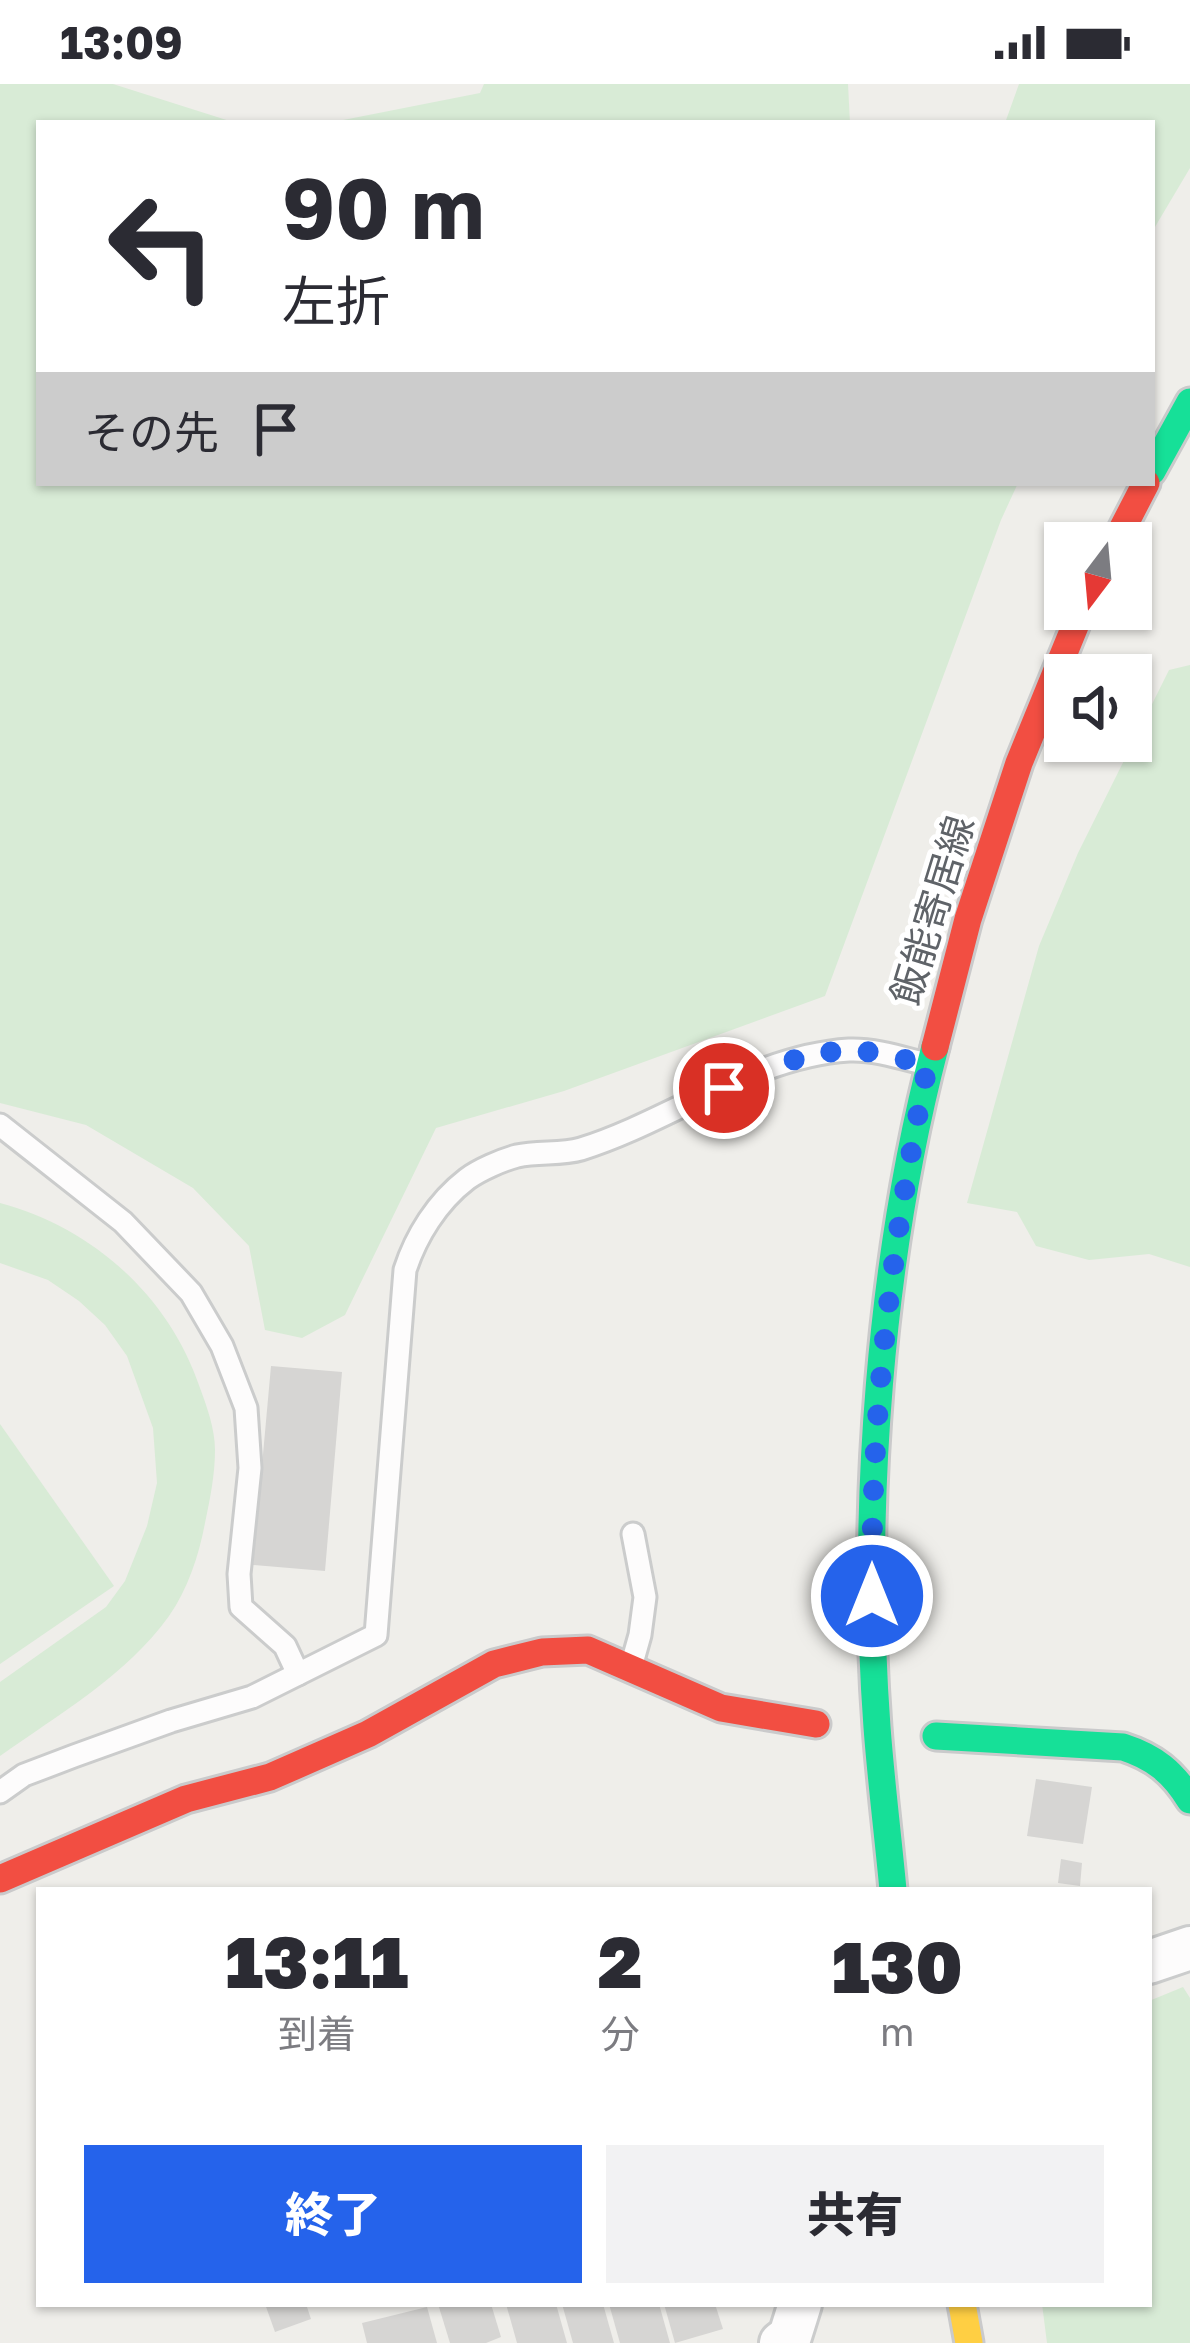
<!DOCTYPE html>
<html lang="ja">
<meta charset="utf-8">
<style>
:root{--surface:#fff;--page:#f2f2f3;--text:#2b2b33;--muted:#7c7c81;--accent:#2563eb}
body{margin:0;font-family:"Golos Text","Noto Sans JP",sans-serif;background:var(--page);color:var(--text);height:100vh;display:flex;flex-direction:column;font-size:45px;white-space:nowrap}
*{box-sizing:border-box;margin:0}
p{font-size:39px;color:var(--muted)}
.icon{flex:none;width:66px;height:66px;fill:none;stroke:currentColor;stroke-width:2;stroke-linecap:round;stroke-linejoin:round}
.map{position:relative;flex:1;overflow:hidden}
.side{position:absolute;left:36px;top:1803px;width:1116px;height:420px;display:flex;flex-direction:column;background:var(--surface);border-radius:0px;box-shadow:0 3px 9px #0004}
.side>*{flex:none}
.banner{position:absolute;left:36px;top:36px;width:1119px;height:366px;border-radius:0px;box-shadow:0 3px 9px #0004;background:#fff;color:var(--text);overflow:hidden}
.needle{width:78px;rotate:196deg}
.buttons{position:absolute;left:1044px;top:438px;display:grid;gap:24px}
.buttons a{display:grid;place-items:center;width:108px;height:108px;border-radius:0px;background:var(--surface);box-shadow:0 3px 9px #0004;font-size:60px}
.pin{position:absolute;display:grid;place-items:center;width:102px;height:102px;color:#fff;margin:-51px;border:6px solid #fff;border-radius:50%;box-shadow:0 3px 12px #0007}
.me{position:absolute;width:132px;margin:-66px;rotate:0deg;stroke-linejoin:round;filter:drop-shadow(0 0 9px #0008)}
.turn{display:flex;align-items:center;gap:42px;height:252px;padding:0 48px;font-size:54px}
.turn .icon{width:156px;height:156px;stroke-width:2.5}
.turn b{display:block;font-size:84px;line-height:102px}
.then{display:flex;align-items:center;height:114px;padding:0 48px;background:#0003;gap:24px;font-size:45px}
.eta{display:flex;justify-content:space-evenly;align-items:center;height:204px;text-align:center}
.eta b{font-size:72px;font-weight:800;line-height:84px}
.cta{display:flex;gap:24px;margin-top:auto;padding:24px 48px}
.cta a{flex:1;height:138px;border-radius:0px;background:var(--accent);color:#fff;font-size:48px;font-weight:800;line-height:138px;text-align:center}
.cta a+a{background:var(--page);color:var(--text)}
.status{display:flex;justify-content:space-between;align-items:center;height:84px;padding:0 60px;background:var(--surface);direction:ltr}
.status svg{height:33px;fill:currentColor}
.map>svg:first-child{display:block}
.green{fill:#d8ebd6}
.building{fill:#d6d5d3}
.lines{fill:none;stroke-linecap:round;stroke-linejoin:round}
.lane-casing{stroke:#cbcccc;stroke-width:27}
.street-casing{stroke:#cbcccc;stroke-width:48}
.fast-casing{stroke:#cacacb;stroke-width:33}
.slow-casing{stroke:#cacacb;stroke-width:33}
.jam-casing{stroke:#cacacb;stroke-width:33}
.lane{stroke:#fdfcfc;stroke-width:21}
.street{stroke:#fdfcfc;stroke-width:42}
.fast{stroke:#16e098;stroke-width:27}
.slow{stroke:#ffcf43;stroke-width:27}
.jam{stroke:#f24e42;stroke-width:27}
.route{stroke:#2563eb;stroke-width:21;stroke-dasharray:0 37.8}
.labels{text-anchor:middle;dominant-baseline:central;stroke-width:10;stroke-linejoin:round;paint-order:stroke}
.street-label{font-size:39px;fill:#5f6368;stroke:#fff}
</style>
<div class="status"><b>13:09</b><svg viewBox="0 0 49 12"><path d="M0 12V9h3v3zM5 12V6h3v6zM10 12V3h3v9zM15 12V0h3v12zM26 1h20v11H26zM47 4h2v5h-2z"/></svg></div>
<div class="map">
<svg width="1190" height="2259" viewBox="0 0 1190 2259">
<rect width="100%" height="100%" fill="#efeeea"/>
<!-- green -->
<g class="green">
<path d="M0,0H113L236,39H39V399H1018L1001,436L825,912L564,1007L436,1044L345,1231L302,1254L265,1246L249,1162L193,1104L86,1041L0,1019Z"/>
<path d="M484,0H848L850,39H328L480,9Z"/>
<path d="M1019,0H1190V84L1152,148V39H1005Z"/>
<path d="M1190,581V1183L1149,1170L1089,1176L1036,1162L1017,1128L967,1119L1039,862L1078,769L1169,586Z"/>
<path d="M0,1119C93,1144 169,1212 200,1304C207,1323 215,1345 215,1366C215,1391 210,1415 205,1439C199,1471 188,1505 169,1532C126,1592 59,1630 0,1672V1598L106,1523L125,1497L147,1442L157,1399L153,1344L127,1272L105,1241L79,1217L48,1196L0,1179Z"/>
<path d="M0,1340L114,1502L0,1580Z"/>
<path d="M1183,1903L1190,1914V2259H1047L1042,2220H1149V1917Z"/>
</g>
<!-- building -->
<g class="building">
<path d="M271,1282L342,1288L325,1487L253,1481Z"/>
<path d="M1036,1695L1092,1703L1083,1760L1027,1752Z"/>
<path d="M1061,1775L1082,1779L1080,1802L1058,1799Z"/>
<path d="M265,2220H306L311,2235L275,2248Z"/>
<path d="M438,2220H491L501,2253L486,2259H450Z"/>
<path d="M506,2220H556L567,2259H517Z"/>
<path d="M562,2220H603L614,2259H573Z"/>
<path d="M609,2220H659L670,2259H620Z"/>
<path d="M664,2220H715L723,2245L675,2259Z"/>
<path d="M427,2223L437,2259H367L362,2239Z"/>
</g>
<g class="lines">
<!-- lane casing -->
<g class="lane-casing">
<g id="lane">
<path d="M0,1041L123,1138L191,1209L222,1262L246,1324L250,1384L239,1490L241,1523L285,1562L298,1590"/>
<path d="M631,1583L640,1551L645,1513L633,1450"/>
<path d="M0,1708L24,1691L74,1672L171,1637L252,1613L376,1551L405,1186C416,1152 437,1118 467,1095C479,1086 502,1076 517,1072C538,1067 561,1071 581,1065C671,1037 753,972 849,966C873,965 899,973 922,979"/>
</g>
</g>
<!-- street casing -->
<g class="street-casing">
<g id="street">
<path d="M1149,1878L1190,1864"/>
<path d="M781,2259L790,2252L800,2220"/>
</g>
</g>
<!-- fast casing -->
<g class="fast-casing">
<g id="fast">
<path d="M1152,387L1190,318"/>
<path d="M936,1652L1123,1663C1154,1673 1173,1688 1190,1716"/>
<path d="M893,1806C888,1752 881,1697 877,1643C861,1426 880,1174 935,963"/>
</g>
</g>
<!-- slow casing -->
<g class="slow-casing">
<path id="slow" d="M962,2220L969,2259"/>
</g>
<!-- jam casing -->
<g class="jam-casing">
<g id="jam">
<path d="M1115,459L1146,399"/>
<path d="M935,963L968,835L1019,679L1082,525"/>
<path d="M0,1795L186,1715L270,1693L368,1650L494,1580L542,1568L588,1566L721,1624L816,1640"/>
</g>
</g>
<!-- lane -->
<use href="#lane" class="lane"/>
<!-- street -->
<use href="#street" class="street"/>
<!-- fast -->
<use href="#fast" class="fast"/>
<!-- slow -->
<use href="#slow" class="slow"/>
<!-- jam -->
<use href="#jam" class="jam"/>
</g>
<g class="lines">
<!-- route -->
<path class="route" d="M724,1004L806,971L854,965L928,980C892,1156 870,1332 872,1512"/>
</g>
<g class="labels">
<!-- street labels -->
<g class="street-label">
<text transform="translate(932 826) rotate(-73)">飯能寄居線</text>
</g>
</g>
</svg>
<div class="buttons">
<a><svg class="needle" viewBox="-14 -14 28 28"><path d="M0-13l5 13h-10z" fill="#e53935"/><path d="M0 13l5-13h-10z" fill="#7c7c81"/></svg></a>
<a><svg class="icon" aria-label="sound" viewBox="0 0 24 24"><path d="M4 9h4l5-4v14l-5-4H4zM17 9q2 3 0 6"/></svg></a>
</div>
<div class="pin" style="left:724px;top:1004px;background:#d93025"><svg class="icon" aria-label="arrive" viewBox="0 0 24 24"><path d="M6 21V4h12l-3 4 3 4H6"/></svg></div>
<svg class="me" style="left:872px;top:1512px" viewBox="-20 -20 40 40"><circle r="17" fill="#2563eb" stroke="#fff" stroke-width="3"/><path d="M0-11L8 9 0 5-8 9z" fill="#fff"/></svg>
<div class="banner">
<div class="turn"><svg class="icon" aria-label="left" viewBox="0 0 24 24"><path d="M17 20v-9H6M10 6l-5 5 5 5"/></svg><div><b>90 m</b>左折</div></div>
<div class="then">その先<svg class="icon" aria-label="arrive" viewBox="0 0 24 24"><path d="M6 21V4h12l-3 4 3 4H6"/></svg></div>
</div>
<section class="side">
<div class="eta">
<div><b>13:11</b><p>到着</p></div>
<div><b>2</b><p>分</p></div>
<div><b>130</b><p>m</p></div>
</div>
<div class="cta"><a>終了</a><a>共有</a></div>
</section>
</div>
